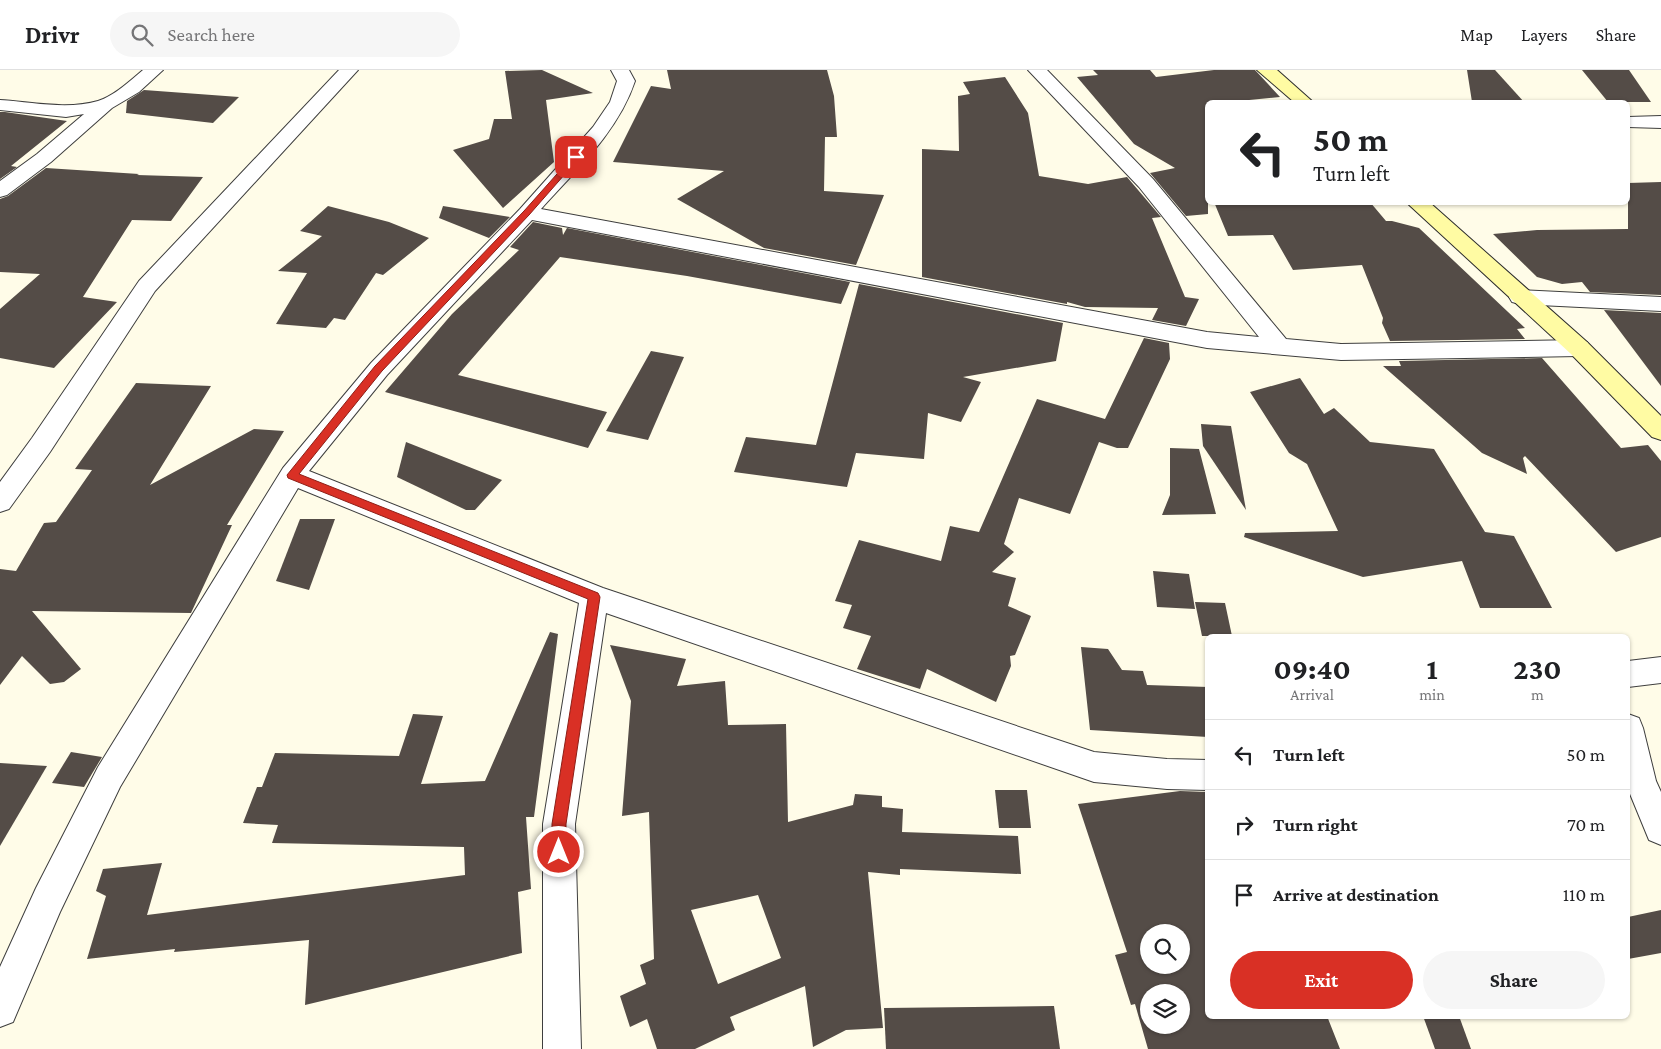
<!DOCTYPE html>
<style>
:root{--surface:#fff;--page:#f6f6f6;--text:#202124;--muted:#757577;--line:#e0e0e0;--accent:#d93025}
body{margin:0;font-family:"Crimson Pro",serif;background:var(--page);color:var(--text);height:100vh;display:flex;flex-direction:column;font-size:19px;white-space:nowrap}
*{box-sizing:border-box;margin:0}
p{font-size:16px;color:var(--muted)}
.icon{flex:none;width:28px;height:28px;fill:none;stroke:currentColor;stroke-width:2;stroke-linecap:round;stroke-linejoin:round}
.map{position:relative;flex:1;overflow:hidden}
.side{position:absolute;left:1205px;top:564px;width:425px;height:385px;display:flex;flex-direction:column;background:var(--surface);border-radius:8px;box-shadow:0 1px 4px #0004}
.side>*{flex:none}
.hud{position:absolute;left:1205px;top:30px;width:425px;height:105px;border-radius:8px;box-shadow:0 1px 4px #0004;background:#fff;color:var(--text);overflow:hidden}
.fabs{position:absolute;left:1140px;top:854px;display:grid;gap:10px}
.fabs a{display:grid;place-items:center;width:50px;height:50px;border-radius:50%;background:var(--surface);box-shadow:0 1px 4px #0004;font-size:25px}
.pin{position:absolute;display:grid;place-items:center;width:42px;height:42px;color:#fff;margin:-21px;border-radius:10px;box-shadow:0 2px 8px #0006}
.me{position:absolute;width:55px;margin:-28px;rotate:0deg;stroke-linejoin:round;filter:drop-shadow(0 0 4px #0008)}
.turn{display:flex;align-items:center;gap:18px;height:105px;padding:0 25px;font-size:22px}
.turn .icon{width:65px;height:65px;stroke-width:2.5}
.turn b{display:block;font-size:35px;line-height:42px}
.eta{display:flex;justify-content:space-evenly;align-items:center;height:85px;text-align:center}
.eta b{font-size:30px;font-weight:700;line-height:35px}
.cta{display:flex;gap:10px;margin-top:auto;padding:10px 25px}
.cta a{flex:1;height:58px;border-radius:30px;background:var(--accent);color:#fff;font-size:20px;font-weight:700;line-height:58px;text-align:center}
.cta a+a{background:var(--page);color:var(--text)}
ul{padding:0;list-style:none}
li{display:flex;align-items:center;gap:15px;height:70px;padding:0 25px;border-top:1px solid var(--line)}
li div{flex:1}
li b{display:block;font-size:19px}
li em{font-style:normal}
header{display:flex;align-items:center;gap:30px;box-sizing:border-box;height:70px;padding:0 25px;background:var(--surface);border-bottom:1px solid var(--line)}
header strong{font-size:24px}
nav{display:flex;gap:28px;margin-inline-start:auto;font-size:18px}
.search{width:350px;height:45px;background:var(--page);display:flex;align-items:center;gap:12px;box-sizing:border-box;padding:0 18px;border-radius:28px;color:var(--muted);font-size:19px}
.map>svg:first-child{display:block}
.building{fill:#544c47;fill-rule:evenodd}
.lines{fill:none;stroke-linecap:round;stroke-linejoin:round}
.street-casing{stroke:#3e3e3e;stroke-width:2}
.secondary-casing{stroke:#2d2d2d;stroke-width:2}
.street{fill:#fff;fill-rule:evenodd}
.secondary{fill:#fffba3;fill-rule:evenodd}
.route{fill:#d93025;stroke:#8d1f18}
</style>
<header>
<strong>Drivr</strong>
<div class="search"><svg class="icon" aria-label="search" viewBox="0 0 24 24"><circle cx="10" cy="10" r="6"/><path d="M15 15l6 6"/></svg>Search here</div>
<nav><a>Map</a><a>Layers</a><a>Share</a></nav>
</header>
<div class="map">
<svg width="1661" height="979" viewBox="0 0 1661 979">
<rect width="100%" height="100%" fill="#fffce8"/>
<!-- building -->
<g class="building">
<path d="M542,0L593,23L546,30L554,92L503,138L453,80L489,69L494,49H512L505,1Z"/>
<path d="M667,0H827L834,26L837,67H825L824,121L884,125L856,195L764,178L677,129L724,101L613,92L651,16L671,19Z"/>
<path d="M1093,0H1150L1156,7L1214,0H1255L1280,27L1229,32H1208V144L1186,146L1150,103L1175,98L1134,74L1077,7L1098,5Z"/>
<path d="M1467,0H1495L1524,32H1472Z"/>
<path d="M1582,0H1629L1651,32H1608Z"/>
<path d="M1005,7L1028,43L1039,106L1088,114L1127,107L1161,147L1152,148L1185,227L1199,229L1186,256L1152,250L1158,238L1085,237L1067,232V234L922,207V79L959,81L958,26L970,24L963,12Z"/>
<path d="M144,20L239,27L213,53L126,43L127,31Z"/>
<path d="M0,42H5L67,51L11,96L17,97L0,109Z"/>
<path d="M46,98L139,104L137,105L203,107L171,151L132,150L83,227L117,232L54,298L0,288V239L40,204L0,202V129L8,126Z"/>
<path d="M1661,112V225L1590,222L1582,212L1562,214L1537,207L1493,164L1537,160L1628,159V113Z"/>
<path d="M1214,132H1370L1386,151H1392L1419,158L1525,258L1517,259L1525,269L1390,271L1382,253L1383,248L1362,195L1293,200L1273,165L1228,166Z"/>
<path d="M328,136L389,152L429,168L383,205L376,203L345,250L334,248L326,258L276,254L307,203L278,201L322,166L300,161Z"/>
<path d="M443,136L510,147L489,168L439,148Z"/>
<path d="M533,152L562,158L563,165L567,158L850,212L841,234L687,206L560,187L458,305L607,342L588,378L385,322L452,244L519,180L510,177Z"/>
<path d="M859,214L1063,253L1056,291L963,307L981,312L961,352L928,343L924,389L856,383L847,417L734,402L746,367L816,375Z"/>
<path d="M1604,240L1661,243V316Z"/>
<path d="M1144,268L1169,273L1170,289L1128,378H1117L1099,372L1070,444L1019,428L1004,474L1014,482L992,502L1016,508L1008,536L1031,546L1015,585L1010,586L1011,596L996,632L927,599L920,619L857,599L871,566L843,558L852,535L835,531L859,470L941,491L950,456L979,462L1037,329L1105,349Z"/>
<path d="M651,281L684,287L648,370L606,361Z"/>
<path d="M1542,288L1621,378L1648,375L1661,391V467L1616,482L1525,386L1523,388L1527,404L1482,383L1383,296H1401L1399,291Z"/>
<path d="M1300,308L1324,344L1334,338L1370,372L1434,379L1485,462L1514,466L1552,538H1480L1462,491L1363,507L1244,467L1245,463L1338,461L1307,394L1289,383L1250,322Z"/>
<path d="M136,313L211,316L150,415L254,359L284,361L227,455H232L191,543L32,541L81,599L64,612L50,614L22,586L0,615V499L16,501L44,453L56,452L92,400L75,399Z"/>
<path d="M1201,354L1231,356L1246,440L1203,376Z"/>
<path d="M406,372L502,410L475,440H466L397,407Z"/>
<path d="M1170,378L1199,379L1216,444L1162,445L1170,425Z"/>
<path d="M300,449H335L309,520L276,511Z"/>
<path d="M1153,501L1189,504L1195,539L1157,537Z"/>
<path d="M1195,532L1225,533L1232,566H1202Z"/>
<path d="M550,562L558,564L534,747H526L531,819L518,822L522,883L305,935L309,870L174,882L175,879L87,889L106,826L96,821L103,799L162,793L147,845L465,805L464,777L272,773L278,755L243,753L257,717H262L275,683L399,686L413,644L443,646L421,714L485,711Z"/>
<path d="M610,575L686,589L677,616L725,611L728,655L786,654L788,752L853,735L855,724L882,726V737L903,739L902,762L1018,766L1021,804L900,799V805L868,802L883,958L846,960L813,977L805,916L730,947L735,960L695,979H657L647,949L630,957L620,926L646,914L640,895L654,889L649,742L622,746L631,631ZM758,825L781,888L718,914L691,840Z"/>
<path d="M1081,577L1108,579L1122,600L1143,601L1147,615L1208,617V667L1090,660Z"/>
<path d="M71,682L102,687L84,717L52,713Z"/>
<path d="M0,693L47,696L0,776Z"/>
<path d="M995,720H1027L1031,758H999Z"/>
<path d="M1180,721L1208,722V946H1327L1340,979H1148L1135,934L1131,935L1115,885L1127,882L1078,734ZM1149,862H1181V895H1149ZM1149,922H1181V955H1149Z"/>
<path d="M1661,840V883L1628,889V847Z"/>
<path d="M1054,936L1060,979H886L884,938Z"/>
<path d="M1423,946H1459L1471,979H1435Z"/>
</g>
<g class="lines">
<!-- street casing -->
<g class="street-casing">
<g id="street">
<path d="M143,0H163L139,22L112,38L51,92L7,125L0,127V111L37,84L84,44L66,47L0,40V30C32,32 67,40 98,31C114,26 130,11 143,0Z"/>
<path d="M339,0H358L155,221L50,382L9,439L0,442V412L32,368L139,211Z"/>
<path d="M611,0H629L635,11C618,62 576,100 541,139L1207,262L1259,267L1139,117L1028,0H1047L1153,109L1286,269L1341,274L1579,270L1587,272L1591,278L1587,284L1579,286L1341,290L1207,278L532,150L387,305L309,401L603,518L1094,682L1167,689L1208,690V720L1167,719L1094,712L606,543L575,754L581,979H543V754L579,533L298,418L120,717L60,842L13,952L0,957V897L36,818L98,697L283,398L371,293L520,139L593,57L610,32L617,11Z"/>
<path d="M1661,46V58L1628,57V47Z"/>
<path d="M1520,220L1661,227V241L1520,234L1512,232L1509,227L1512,222Z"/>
<path d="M1661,587V613L1628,617V591Z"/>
<path d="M1628,644L1639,648L1643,658L1656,711L1661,722V775L1649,770L1628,719Z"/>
</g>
</g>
<!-- secondary casing -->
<g class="secondary-casing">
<g id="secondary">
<path d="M1257,0H1277L1313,32H1294Z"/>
<path d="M1406,132H1429L1587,272L1661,346V370L1652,367L1571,284Z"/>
</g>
</g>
<!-- street -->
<use href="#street" class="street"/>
<!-- secondary -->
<use href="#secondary" class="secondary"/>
</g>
<!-- route -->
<path class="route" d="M573,86L580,87L529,145L382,301L299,404L598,523L600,527L566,754V782L564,787L559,789L554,787L552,782V754L588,529L288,408L287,405L375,296L524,141Z"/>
</svg>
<div class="fabs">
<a><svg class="icon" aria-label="search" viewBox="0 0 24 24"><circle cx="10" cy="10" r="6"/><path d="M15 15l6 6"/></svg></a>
<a><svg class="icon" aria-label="layers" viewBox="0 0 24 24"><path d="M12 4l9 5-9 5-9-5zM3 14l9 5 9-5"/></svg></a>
</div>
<div class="pin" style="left:576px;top:87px;background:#d93025"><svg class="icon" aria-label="arrive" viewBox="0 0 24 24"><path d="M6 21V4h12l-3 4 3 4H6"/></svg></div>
<svg class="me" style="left:559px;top:782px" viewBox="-20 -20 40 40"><circle r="17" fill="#d93025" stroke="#fff" stroke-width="3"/><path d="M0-11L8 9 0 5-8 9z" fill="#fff"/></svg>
<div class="hud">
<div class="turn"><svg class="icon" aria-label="left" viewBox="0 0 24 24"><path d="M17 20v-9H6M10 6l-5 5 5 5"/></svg><div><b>50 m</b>Turn left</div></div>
</div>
<section class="side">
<div class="eta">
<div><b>09:40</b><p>Arrival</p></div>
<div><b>1</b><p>min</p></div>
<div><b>230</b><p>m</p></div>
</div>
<ul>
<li><svg class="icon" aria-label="left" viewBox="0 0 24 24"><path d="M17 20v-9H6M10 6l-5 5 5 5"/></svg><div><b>Turn left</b></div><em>50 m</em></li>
<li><svg class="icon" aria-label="right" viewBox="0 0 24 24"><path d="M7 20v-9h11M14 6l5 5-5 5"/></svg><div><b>Turn right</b></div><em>70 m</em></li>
<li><svg class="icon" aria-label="arrive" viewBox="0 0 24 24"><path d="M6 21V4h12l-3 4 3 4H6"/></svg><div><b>Arrive at destination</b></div><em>110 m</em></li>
</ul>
<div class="cta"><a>Exit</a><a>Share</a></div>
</section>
</div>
